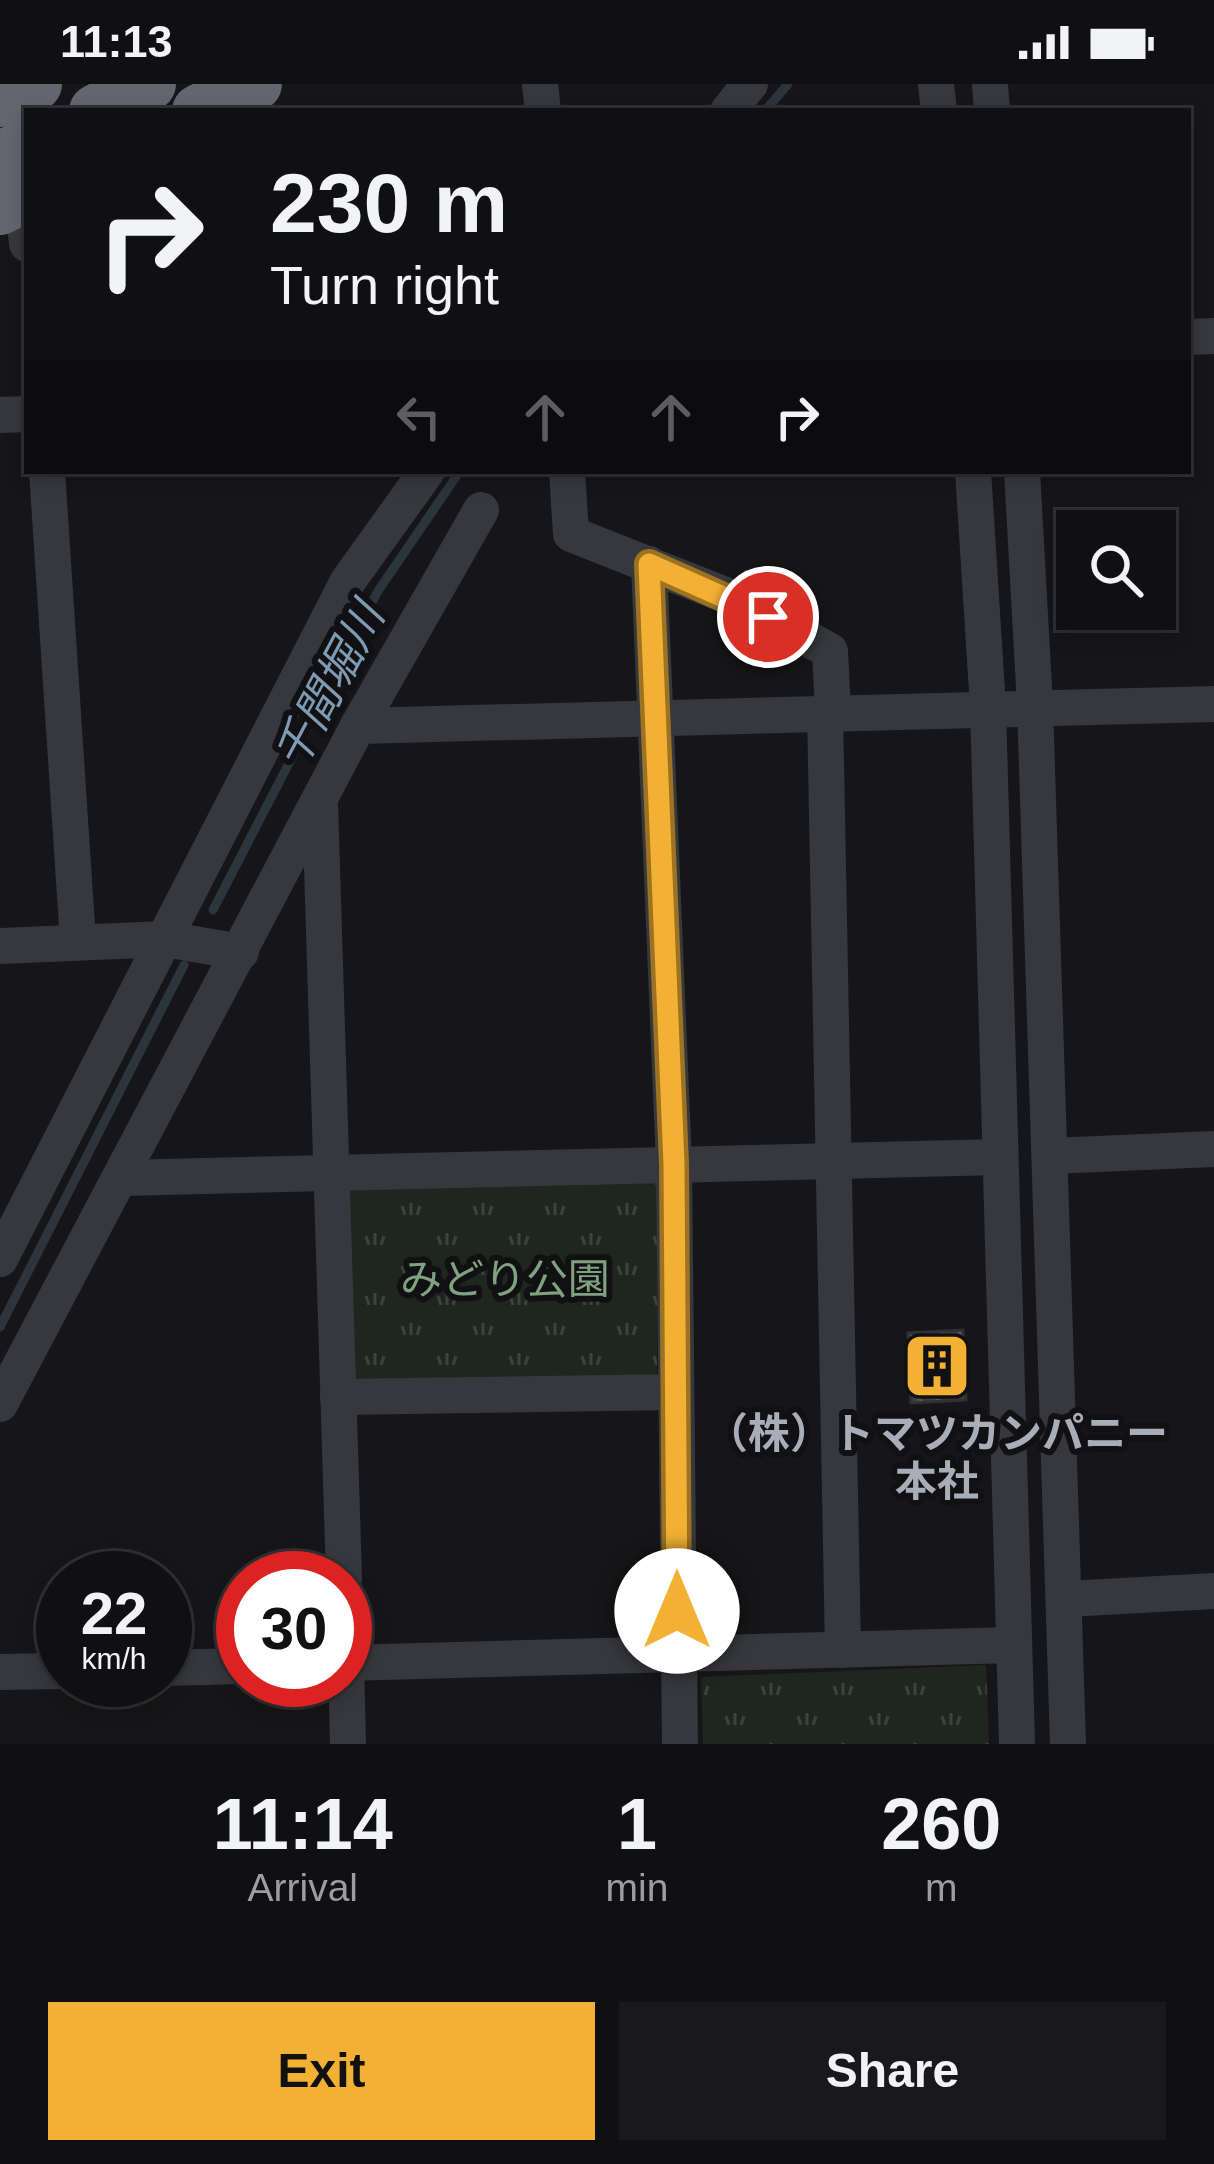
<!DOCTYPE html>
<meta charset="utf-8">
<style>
:root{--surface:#101012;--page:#19191b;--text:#f1f3f6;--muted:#9c9d9f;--line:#303032;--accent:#f2b134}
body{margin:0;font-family:Arial,"Noto Sans JP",sans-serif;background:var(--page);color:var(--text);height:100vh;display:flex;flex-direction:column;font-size:45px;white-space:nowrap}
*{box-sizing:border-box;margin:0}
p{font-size:39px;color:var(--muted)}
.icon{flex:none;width:66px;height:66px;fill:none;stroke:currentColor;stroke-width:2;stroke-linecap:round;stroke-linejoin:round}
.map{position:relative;height:1660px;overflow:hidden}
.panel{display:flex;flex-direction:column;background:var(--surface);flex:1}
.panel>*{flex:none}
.banner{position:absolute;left:24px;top:24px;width:1167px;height:366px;border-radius:0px;box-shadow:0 6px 18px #0003,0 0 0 3px var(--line);background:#101012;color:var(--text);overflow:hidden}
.tools{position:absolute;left:1056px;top:426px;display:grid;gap:24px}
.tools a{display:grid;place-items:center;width:120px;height:120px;border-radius:0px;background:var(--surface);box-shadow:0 6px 18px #0003,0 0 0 3px var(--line);font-size:60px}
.speed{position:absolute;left:36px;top:1467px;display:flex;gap:24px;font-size:60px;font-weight:700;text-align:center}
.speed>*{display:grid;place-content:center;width:156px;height:156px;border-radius:50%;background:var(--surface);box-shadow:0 6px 18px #0003,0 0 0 3px var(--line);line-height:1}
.speed small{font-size:30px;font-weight:400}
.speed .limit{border:18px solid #d22;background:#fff;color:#111}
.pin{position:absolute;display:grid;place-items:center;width:102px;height:102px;color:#fff;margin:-51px;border:6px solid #fff;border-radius:50%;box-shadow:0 3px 12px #0007}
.me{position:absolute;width:132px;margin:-66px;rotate:0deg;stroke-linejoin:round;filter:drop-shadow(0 0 9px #0008)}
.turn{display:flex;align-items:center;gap:42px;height:252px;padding:0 48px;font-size:54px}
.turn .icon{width:156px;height:156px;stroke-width:2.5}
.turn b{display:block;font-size:84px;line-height:102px}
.lanes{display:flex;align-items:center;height:114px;padding:0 48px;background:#0003;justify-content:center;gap:60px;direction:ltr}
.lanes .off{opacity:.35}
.eta{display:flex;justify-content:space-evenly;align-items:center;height:204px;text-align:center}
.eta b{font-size:72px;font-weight:700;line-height:84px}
.primary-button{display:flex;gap:24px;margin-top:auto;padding:24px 48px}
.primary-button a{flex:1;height:138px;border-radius:0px;background:var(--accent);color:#111;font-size:48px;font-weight:700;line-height:138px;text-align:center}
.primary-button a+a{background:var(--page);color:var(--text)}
.status{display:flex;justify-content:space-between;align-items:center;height:84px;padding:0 60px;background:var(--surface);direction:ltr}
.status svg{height:33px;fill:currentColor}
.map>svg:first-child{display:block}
.park{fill:url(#park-tufts)}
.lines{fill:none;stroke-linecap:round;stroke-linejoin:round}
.stream{stroke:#2c353c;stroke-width:9}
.building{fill:url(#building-back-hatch);stroke:#303034;stroke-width:3}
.minor{stroke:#37383d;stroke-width:36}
.highway{stroke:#63666e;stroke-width:54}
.highway-bridge{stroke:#63666e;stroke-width:54}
.route-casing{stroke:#9d7322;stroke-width:30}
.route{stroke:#f2b134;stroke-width:21}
.labels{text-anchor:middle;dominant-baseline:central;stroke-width:12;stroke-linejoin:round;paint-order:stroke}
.park-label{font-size:42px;fill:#7fa381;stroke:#111113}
.poi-label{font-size:42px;font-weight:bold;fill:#a8adb8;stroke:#111113}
.water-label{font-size:45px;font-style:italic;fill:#7f9bb3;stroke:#111113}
</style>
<div class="status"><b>11:13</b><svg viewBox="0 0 49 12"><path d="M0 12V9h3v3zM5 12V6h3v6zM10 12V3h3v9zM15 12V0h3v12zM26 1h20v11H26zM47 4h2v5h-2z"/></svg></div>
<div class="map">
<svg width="1214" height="1660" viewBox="0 0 1214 1660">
<defs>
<pattern id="park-tufts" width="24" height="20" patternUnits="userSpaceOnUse" patternTransform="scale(3)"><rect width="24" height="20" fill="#1e261f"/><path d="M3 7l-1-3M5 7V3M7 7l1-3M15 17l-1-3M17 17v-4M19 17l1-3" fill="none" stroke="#3c433d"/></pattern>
<pattern id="building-back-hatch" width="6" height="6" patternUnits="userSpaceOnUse" patternTransform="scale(3)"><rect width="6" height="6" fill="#404145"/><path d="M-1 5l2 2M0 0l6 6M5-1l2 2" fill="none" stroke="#595a5e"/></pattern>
</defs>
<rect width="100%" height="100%" fill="#161618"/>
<!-- park -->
<g class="park">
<path d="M659,1092L657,1291L353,1298L350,1099Z"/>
<path d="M986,1581L989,1660H703L701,1593Z"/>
</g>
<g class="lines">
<!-- stream -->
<g class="stream">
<path d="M765,27L788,0"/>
<path d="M213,826L378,507L460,387"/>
<path d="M0,1243L184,881"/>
</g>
</g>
<!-- building -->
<path class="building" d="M963,1246L966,1316L911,1319L908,1249Z"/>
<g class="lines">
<!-- minor -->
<g class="minor">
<path d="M540,0L543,27"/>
<path d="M936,0L939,27"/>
<path d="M990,0L992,27"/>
<path d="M728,27L750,0"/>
<path d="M22,112L27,160"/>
<path d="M1188,253L1214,252"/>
<path d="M0,331L27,330"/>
<path d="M47,387L78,857"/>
<path d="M567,387L571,450L738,516L830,567L833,626"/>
<path d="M973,387L988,623L1017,1660"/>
<path d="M1022,387L1035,621L1068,1660"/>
<path d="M649,480L674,1080L680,1660"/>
<path d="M825,627L843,1566"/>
<path d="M358,642L1214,620"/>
<path d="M320,718L344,1494"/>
<path d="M0,862L165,855L241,868"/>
<path d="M1051,1072L1214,1065"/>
<path d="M121,1094L1000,1073"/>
<path d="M0,1175L348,497L427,387"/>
<path d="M338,1313L676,1308"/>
<path d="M0,1320L358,642L481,426"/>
<path d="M1066,1515L1214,1507"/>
<path d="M345,1536L348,1660"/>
<path d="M345,1579L1013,1561"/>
<path d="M165,1584L243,1582"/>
<path d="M0,1588L63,1587"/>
</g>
<!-- highway -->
<g class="highway">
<path d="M96,27L149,0"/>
<path d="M199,27L255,0"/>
<path d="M0,75L27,61"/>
<path d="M0,124L27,110"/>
</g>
<!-- highway-bridge -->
<path class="highway-bridge" d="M0,16L35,0"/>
</g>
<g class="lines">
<!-- route casing -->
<g class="route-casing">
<path id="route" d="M677,1527L674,1080L649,480L768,533"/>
</g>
<!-- route -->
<use href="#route" class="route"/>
</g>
<!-- icons -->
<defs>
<g id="building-square" transform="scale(3.45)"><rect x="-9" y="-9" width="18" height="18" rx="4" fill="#f2b134" stroke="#111113"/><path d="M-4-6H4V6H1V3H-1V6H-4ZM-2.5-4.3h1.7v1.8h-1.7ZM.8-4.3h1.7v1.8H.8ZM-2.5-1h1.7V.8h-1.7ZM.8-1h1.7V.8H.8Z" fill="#111"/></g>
</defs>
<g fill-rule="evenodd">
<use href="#building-square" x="937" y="1282"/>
</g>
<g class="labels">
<!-- park labels -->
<g class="park-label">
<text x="505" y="1195">みどり公園</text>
</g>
<!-- poi labels -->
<g class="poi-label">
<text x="937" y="1349">（株）トマツカンパニー<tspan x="937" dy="48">本社</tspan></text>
</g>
<!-- water labels -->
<g class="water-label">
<text transform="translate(329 602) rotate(-62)">千間堀川</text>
</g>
</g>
</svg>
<div class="tools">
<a><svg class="icon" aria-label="search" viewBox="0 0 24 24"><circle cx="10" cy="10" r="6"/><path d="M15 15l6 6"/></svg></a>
</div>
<div class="speed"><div>22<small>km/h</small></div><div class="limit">30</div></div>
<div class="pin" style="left:768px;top:533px;background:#d93025"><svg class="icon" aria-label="arrive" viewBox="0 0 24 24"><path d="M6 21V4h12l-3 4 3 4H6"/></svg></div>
<svg class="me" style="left:677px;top:1527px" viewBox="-20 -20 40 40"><circle r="19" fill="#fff"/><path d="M0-13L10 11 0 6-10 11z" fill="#f2b134"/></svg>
<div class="banner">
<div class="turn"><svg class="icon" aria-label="right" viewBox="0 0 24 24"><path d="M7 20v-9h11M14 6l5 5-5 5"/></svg><div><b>230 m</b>Turn right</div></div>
<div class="lanes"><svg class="icon off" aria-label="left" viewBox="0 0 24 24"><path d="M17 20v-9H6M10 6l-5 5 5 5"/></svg><svg class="icon off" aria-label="ahead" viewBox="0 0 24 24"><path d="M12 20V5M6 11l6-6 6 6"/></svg><svg class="icon off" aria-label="ahead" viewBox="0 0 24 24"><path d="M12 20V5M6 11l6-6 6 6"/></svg><svg class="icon" aria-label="right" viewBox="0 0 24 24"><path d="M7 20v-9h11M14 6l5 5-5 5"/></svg></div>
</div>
</div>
<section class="panel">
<div class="eta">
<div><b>11:14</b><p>Arrival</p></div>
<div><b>1</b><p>min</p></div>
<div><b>260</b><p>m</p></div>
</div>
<div class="primary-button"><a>Exit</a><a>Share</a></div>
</section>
